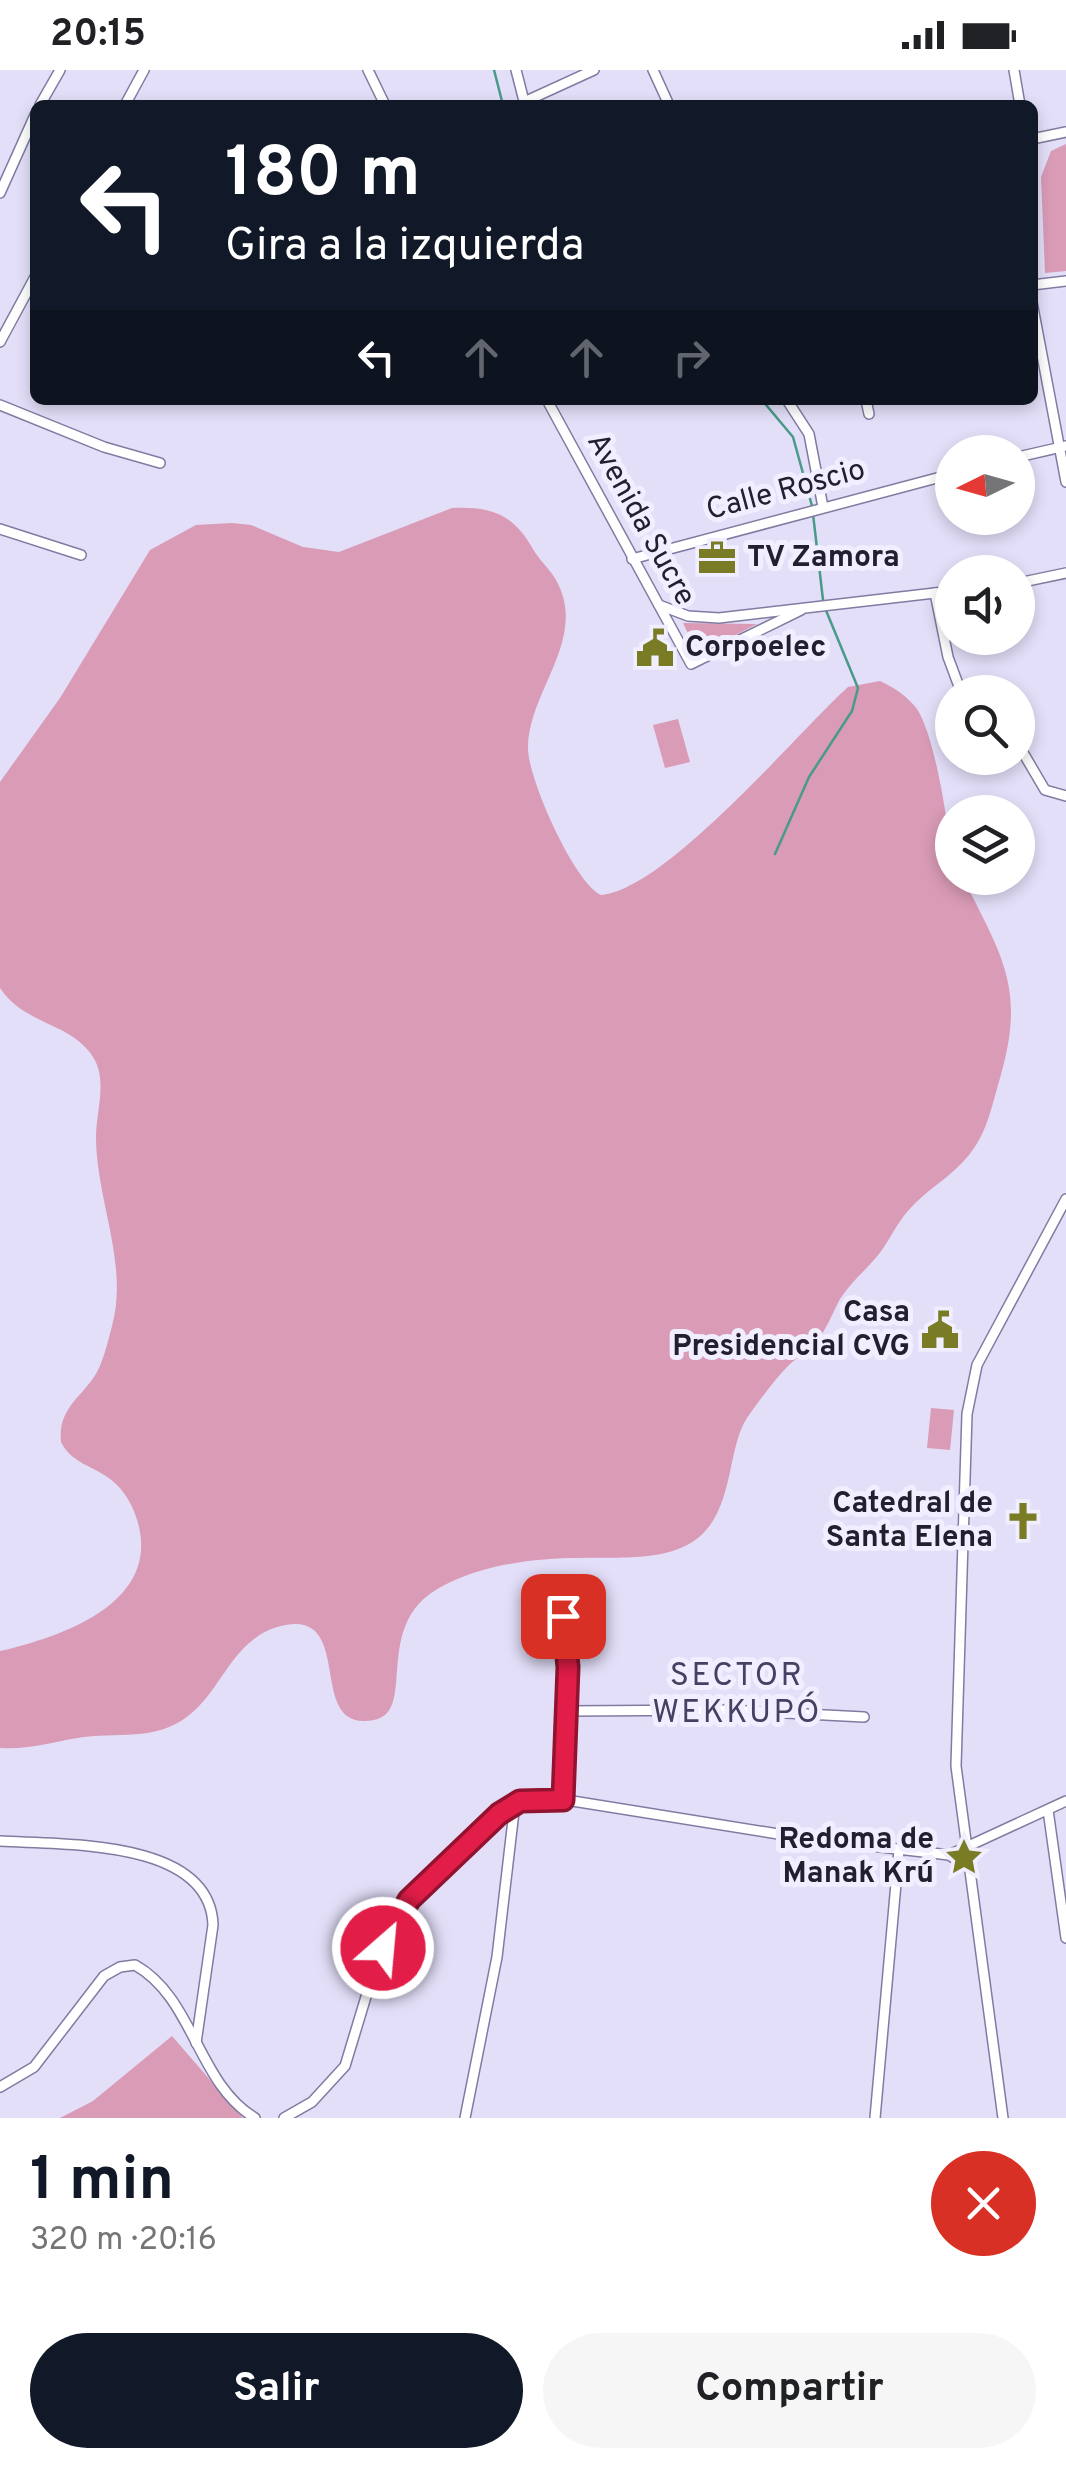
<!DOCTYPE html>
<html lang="es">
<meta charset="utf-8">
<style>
:root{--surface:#fff;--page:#f6f6f6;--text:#202124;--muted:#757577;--accent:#111827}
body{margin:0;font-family:Overpass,sans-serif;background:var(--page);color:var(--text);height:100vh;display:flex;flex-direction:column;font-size:38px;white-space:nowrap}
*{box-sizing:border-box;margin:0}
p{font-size:32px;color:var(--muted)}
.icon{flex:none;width:55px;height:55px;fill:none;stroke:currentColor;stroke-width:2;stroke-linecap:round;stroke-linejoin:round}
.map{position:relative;height:2048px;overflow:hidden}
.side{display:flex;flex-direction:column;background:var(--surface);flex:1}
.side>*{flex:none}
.hud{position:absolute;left:30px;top:30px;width:1008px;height:305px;border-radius:15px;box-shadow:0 5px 15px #0003;background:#111827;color:#fff;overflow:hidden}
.needle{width:65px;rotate:265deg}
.fabs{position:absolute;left:935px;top:365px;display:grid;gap:20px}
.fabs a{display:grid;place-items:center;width:100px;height:100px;border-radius:50%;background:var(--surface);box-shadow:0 5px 15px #0003;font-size:50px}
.pin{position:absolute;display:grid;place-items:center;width:85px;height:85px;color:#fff;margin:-42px;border-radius:20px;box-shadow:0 5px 15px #0006}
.me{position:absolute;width:110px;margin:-55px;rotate:27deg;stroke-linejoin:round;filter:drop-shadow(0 0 8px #0008)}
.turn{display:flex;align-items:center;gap:35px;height:210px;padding:0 30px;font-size:45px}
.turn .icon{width:130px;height:130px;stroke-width:2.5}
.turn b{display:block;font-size:70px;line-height:85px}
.lanes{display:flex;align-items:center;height:95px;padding:0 30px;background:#0003;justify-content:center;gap:50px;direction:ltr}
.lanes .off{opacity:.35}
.round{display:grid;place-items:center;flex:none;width:105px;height:105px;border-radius:52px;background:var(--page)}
.overview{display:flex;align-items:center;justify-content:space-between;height:170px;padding:0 30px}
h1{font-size:60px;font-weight:700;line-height:75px;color:var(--accent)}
.button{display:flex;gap:20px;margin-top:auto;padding:20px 30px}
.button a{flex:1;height:115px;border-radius:60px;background:var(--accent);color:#fff;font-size:40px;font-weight:700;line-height:115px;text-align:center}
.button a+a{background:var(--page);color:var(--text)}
.status{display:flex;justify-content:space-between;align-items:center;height:70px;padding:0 50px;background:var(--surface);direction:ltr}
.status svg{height:28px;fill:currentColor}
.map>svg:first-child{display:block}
.green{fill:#d99bb6}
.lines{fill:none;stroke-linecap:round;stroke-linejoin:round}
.stream{stroke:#499a87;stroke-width:2.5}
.minor-casing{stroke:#817ba1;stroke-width:12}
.minor{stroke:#fff;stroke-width:9}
.route-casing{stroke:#92132f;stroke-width:25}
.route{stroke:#e11d48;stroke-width:18}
.labels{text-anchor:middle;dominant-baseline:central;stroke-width:10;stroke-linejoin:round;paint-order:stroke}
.street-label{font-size:30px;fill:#22202f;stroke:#f0eeff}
.poi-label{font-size:30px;font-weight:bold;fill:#22202f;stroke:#f0eeff;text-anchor:end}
.neighbourhood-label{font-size:32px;letter-spacing:2.5px;fill:#464163;stroke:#f0eeff}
</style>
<div class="status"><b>20:15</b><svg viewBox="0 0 49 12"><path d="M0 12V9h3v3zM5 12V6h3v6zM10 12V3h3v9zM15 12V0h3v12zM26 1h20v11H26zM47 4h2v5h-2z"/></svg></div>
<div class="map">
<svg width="1066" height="2048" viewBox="0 0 1066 2048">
<rect width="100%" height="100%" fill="#e3dff9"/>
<!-- green -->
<g class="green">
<path d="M1066,74V201L1045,203L1041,107L1051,81Z"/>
<path d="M452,438C492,436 514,445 533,479C539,490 550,499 556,510C589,569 528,621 528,678C528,709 574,812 601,825C666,820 797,663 848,617L880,611C895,618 907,626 917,639C936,667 952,772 952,808H963C1004,890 1027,920 998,1015C991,1040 986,1064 969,1085C952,1107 925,1120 907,1142C896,1155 889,1171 879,1184C866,1200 851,1212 840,1229C832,1244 826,1261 815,1273C808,1282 797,1287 789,1295C774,1310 759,1331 747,1348C725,1381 736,1450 687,1475C657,1491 612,1487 579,1488C533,1488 480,1495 439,1518C371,1556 418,1642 374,1650C302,1664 360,1533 277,1557C235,1570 223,1614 195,1640C161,1672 125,1662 84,1667C55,1671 30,1680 0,1678V1581C56,1568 153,1537 140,1462C137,1445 129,1426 116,1414C99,1397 72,1395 61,1372C58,1340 78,1330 94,1307C103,1294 108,1271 112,1256C129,1194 96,1129 96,1067C96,1040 109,1008 91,984C68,952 25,955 0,918V712L60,628L150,480L196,455L232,453L251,455L303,477L339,482Z"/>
<path d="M683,553L757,554L698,584Z"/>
<path d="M678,649L690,692L665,698L653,655Z"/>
<path d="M931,1338L954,1340L950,1380L927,1378Z"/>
<path d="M172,1966L243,2048H60L93,2031Z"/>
</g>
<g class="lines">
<!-- stream -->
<g class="stream">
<path d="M494,0L503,35"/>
<path d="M762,330L793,367L812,436"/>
<path d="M813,444L823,530"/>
<path d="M775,784L809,707L852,641L858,618L825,538"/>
</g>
<!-- minor casing -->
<g class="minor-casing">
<g id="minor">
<path d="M368,0L385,35"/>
<path d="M516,0L525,35"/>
<path d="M653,0L669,35"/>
<path d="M1014,0L1020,35"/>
<path d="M524,32L594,0"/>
<path d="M40,35L60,0"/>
<path d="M125,35L144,0"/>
<path d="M1032,69L1066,62"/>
<path d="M1032,103V179"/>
<path d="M0,123L35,45"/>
<path d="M1032,215L1066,211"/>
<path d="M1032,232L1066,412"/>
<path d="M0,272L35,207"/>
<path d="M547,330L691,594L801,540"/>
<path d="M787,330L809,364L823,437"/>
<path d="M866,330L869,344"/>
<path d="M0,335L104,377L160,393"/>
<path d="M1018,387L1066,376"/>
<path d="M0,459L81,485"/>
<path d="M632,489L952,404"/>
<path d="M1018,513L1066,503"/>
<path d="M935,523L948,587L961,622"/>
<path d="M659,535L688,546L719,548L952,521"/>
<path d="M1018,674L1045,720L1066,726"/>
<path d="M566,1641L729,1640L864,1647"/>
<path d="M563,1730L568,1597L563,1546"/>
<path d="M1048,1740L1066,1868"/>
<path d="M0,1771C60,1775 210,1768 213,1855L196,1973"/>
<path d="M949,1785L1066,1731"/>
<path d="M0,2017L34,1997L104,1906L120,1897L135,1895C194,1928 197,2013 255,2048"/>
<path d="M284,2048L312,2032L345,1996L375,1897L401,1839L515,1733L560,1729L803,1768L949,1785L972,1799"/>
<path d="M465,2048L497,1887L515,1733"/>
<path d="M875,2048L899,1780"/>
<path d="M1003,2048L956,1696L967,1344L977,1295L1066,1129"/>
</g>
</g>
<!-- minor -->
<use href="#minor" class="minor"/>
</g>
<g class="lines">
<!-- route casing -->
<g class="route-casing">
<path id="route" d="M383,1878L409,1830L499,1744L520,1731L563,1730L568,1597L563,1546"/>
</g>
<!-- route -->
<use href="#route" class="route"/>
</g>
<!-- icons -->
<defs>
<g id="office-bare" transform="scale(3)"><path d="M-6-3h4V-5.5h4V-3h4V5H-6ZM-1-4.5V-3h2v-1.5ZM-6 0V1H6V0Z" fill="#797c25" stroke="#f0eeff" stroke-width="2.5" paint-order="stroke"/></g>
<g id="civic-bare" transform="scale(3)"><path d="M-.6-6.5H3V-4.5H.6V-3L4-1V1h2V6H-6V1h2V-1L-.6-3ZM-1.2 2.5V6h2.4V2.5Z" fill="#797c25" stroke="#f0eeff" stroke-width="2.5" paint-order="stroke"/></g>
<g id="church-bare" transform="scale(3)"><path d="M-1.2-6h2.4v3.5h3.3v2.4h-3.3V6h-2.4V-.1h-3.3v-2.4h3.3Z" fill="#797c25" stroke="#f0eeff" stroke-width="2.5" paint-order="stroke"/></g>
<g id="sight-bare" transform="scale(3)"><path d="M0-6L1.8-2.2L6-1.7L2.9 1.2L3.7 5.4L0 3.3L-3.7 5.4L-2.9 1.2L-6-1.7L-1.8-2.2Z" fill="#797c25" stroke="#f0eeff" stroke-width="2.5" paint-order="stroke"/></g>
</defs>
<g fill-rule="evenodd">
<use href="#office-bare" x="717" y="488"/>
<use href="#civic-bare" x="655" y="578"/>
<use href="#civic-bare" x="940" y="1260"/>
<use href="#church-bare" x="1023" y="1451"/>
<use href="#sight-bare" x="964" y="1787"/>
</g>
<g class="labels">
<!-- street labels -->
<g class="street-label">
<text transform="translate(786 421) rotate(-15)">Calle Roscio</text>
<text transform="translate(640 450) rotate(61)">Avenida Sucre</text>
</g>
<!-- poi labels -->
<g class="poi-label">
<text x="747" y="488" text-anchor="start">TV Zamora</text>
<text x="685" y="578" text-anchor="start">Corpoelec</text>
<text x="910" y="1243">Casa<tspan x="910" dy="34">Presidencial CVG</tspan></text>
<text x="993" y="1434">Catedral de<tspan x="993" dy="34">Santa Elena</tspan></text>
<text x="934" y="1770">Redoma de<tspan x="934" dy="34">Manak Krú</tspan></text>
</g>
<!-- neighbourhood labels -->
<g class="neighbourhood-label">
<text x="737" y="1607">SECTOR<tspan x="737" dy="37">WEKKUPÓ</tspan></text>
</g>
</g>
</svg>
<div class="fabs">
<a><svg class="needle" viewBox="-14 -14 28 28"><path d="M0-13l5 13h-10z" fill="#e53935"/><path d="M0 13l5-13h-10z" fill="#757577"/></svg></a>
<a><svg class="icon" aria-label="sound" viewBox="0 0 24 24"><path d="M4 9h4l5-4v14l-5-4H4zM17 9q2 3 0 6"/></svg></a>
<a><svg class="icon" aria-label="search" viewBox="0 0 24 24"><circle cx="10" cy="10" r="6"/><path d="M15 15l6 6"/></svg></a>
<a><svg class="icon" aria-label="layers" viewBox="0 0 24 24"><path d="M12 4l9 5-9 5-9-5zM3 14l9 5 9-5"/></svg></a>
</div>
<div class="pin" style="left:563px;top:1546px;background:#d93025"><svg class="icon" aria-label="arrive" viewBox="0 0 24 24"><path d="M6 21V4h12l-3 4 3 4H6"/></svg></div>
<svg class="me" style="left:383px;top:1878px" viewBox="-20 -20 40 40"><circle r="17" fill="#e11d48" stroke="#fff" stroke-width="3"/><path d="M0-11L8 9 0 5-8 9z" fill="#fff"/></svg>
<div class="hud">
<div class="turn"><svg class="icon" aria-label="left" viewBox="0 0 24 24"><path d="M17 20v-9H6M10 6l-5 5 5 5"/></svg><div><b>180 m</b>Gira a la izquierda</div></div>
<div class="lanes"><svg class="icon" aria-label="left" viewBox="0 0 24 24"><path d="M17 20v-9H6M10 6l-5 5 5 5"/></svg><svg class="icon off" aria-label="ahead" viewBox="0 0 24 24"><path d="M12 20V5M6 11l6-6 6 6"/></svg><svg class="icon off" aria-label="ahead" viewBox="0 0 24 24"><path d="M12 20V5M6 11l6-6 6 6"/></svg><svg class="icon off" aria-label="right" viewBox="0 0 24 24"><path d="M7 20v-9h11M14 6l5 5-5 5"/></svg></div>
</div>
</div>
<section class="side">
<div class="overview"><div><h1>1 min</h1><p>320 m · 20:16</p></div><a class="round" style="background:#d93025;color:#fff"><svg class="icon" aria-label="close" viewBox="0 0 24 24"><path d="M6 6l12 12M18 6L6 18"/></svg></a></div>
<div class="button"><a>Salir</a><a>Compartir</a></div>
</section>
